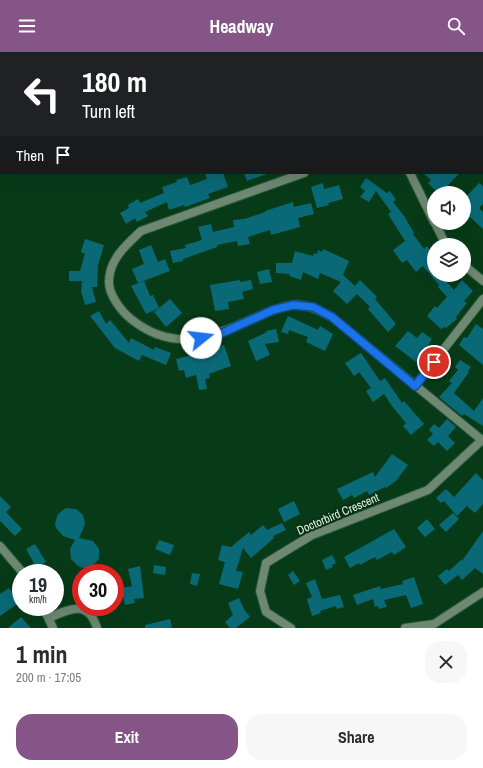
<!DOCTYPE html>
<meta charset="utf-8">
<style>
:root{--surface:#fff;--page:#f7f7f7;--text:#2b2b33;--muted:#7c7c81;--accent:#865588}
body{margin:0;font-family:"Archivo Narrow",sans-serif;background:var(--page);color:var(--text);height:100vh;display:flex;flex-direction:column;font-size:15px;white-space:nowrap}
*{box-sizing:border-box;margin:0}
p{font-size:13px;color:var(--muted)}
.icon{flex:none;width:22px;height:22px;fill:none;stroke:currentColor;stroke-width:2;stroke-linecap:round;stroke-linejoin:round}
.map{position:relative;height:576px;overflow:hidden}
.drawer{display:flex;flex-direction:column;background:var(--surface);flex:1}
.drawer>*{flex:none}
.banner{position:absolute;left:0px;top:0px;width:483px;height:122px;box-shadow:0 4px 16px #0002;background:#202124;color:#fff;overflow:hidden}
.controls{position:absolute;left:427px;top:134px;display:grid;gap:8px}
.controls a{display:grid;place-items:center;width:44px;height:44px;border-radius:50%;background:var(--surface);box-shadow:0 4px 16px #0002;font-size:20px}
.speed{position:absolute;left:12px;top:512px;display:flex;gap:8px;font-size:20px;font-weight:700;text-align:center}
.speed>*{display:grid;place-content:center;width:52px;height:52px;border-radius:50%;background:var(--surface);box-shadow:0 4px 16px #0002;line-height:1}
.speed small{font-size:10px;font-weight:400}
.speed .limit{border:6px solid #d22;background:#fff;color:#111}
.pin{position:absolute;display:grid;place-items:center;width:34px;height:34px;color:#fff;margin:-17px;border:2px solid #fff;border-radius:50%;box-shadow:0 1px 4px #0007}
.me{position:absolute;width:44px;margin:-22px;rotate:74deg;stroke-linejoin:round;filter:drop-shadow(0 0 3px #0008)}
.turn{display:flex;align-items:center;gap:14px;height:84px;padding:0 16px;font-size:18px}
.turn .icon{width:52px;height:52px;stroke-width:2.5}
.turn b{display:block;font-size:28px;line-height:34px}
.then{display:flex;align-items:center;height:38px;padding:0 16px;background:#0003;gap:8px;font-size:15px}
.round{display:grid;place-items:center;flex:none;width:42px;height:42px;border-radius:16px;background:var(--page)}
.summary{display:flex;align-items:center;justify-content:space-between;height:68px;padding:0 16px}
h1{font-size:24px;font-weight:800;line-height:30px}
.primary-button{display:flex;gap:8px;margin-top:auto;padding:8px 16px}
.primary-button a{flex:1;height:46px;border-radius:16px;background:var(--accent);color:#fff;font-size:16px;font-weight:800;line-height:46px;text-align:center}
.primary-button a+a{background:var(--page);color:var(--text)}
header{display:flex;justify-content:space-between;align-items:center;height:52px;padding:0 16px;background:var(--accent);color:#fff;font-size:18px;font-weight:800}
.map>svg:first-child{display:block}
.building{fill:#0a6976}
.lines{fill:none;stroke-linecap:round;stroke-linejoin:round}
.minor-casing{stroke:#295938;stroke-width:10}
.minor{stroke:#6e8872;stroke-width:8}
.route-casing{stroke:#114b97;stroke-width:10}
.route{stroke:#1a73e8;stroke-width:7}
.labels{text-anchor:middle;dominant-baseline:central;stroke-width:4;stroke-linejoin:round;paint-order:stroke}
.street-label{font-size:12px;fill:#d9f9dd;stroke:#0c2e15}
</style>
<header><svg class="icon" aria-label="menu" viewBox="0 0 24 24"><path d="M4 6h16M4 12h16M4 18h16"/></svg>Headway<svg class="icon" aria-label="search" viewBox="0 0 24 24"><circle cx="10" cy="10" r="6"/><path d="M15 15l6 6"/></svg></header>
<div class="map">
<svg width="483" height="576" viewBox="0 0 483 576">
<rect width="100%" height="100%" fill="#073b18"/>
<!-- building -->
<g class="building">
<path d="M205,121H223L228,135L208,142L210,146L185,155L184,153L169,158L167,150L145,160L148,164L137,170L135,166L126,172L120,161L129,156L128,153L138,147L140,151L164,141L162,135L177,130L176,128L187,125L190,133L207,127Z"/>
<path d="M244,121H267V122L247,129Z"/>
<path d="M423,121H460L448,133L457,141H438L428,131L431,128Z"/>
<path d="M366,126L387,141L390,139L396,148L393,150L404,164L414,181L413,182L424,197L427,194L434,204V223H441L454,238L462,228L473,239L464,249L467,251L456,265L457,267L446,276L444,275L441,277L427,264L435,254L437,256L447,245L438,235L439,233L423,214L416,220L407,208L402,211L393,198L405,189L388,162L391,160L376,139L369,150L360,145L365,139L360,135Z"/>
<path d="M323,131L324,137L339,133L343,147L328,151L329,153L317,156L311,135Z"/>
<path d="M479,131L483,134V152L479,156L483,160V177L470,165L464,172V147Z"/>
<path d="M293,150L294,155L311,151L314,162L298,166L300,175L271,183L270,178L248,185L250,192L238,194L237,189L217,193V195L183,207V209L173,211L170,199L186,196L185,193L202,188L198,175L211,172L213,180L234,175L233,168L244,167L265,160V159Z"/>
<path d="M85,187L104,193L98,213L97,235H92L96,250L85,253L81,239L82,229H69V219H80L85,202L81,200Z"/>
<path d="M151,193L158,210L165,207L170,219L138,231L132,217L144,212L139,198Z"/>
<path d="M323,197L349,209L343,223L355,234L360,228L377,245L375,247L396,272L388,280L368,257L370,255L357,242L347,252L333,239L341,230L320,221L318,227L303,220L301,228L289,224L290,222L276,221V211H292L295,199L313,204L314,201L317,202L318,198L322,200Z"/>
<path d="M269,217L272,230L260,232L257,220Z"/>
<path d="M240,228V230L251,228L253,237L242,240L244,247L228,250L229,257L215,259L210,233Z"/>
<path d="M144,229L150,244L153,243L159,256L146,262L131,234Z"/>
<path d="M170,247L182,261L166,275L154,260Z"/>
<path d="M99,259L106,272L110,268L129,291L131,286L154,298L155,295L171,301L166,313L142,303L139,309L115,296L90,264Z"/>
<path d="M288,264L318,278L320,274L333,282L325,299L306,290L308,285L289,278L288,282L281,280Z"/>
<path d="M476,272L483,277V313L459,293L464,285L467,286Z"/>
<path d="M276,277L279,290L265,292L270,303L256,309L248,289L267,280L266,279Z"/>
<path d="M408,279L417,286L422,280L432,287L427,295L431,299L420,313L395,294Z"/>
<path d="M224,293L231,314L209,322L210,326L205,327L207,337L199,338L196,323L186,326L184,318L179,319L176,307L192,303L191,299L203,296L204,300Z"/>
<path d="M361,301L380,329L385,326L402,351L404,349L424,372L411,383L403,374L406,371L392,354L384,342L373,350L366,339L371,336L359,320L354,324L345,311Z"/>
<path d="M460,308L471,315L468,319L469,320L454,341L474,359L483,346V374L464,362L462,364L439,345L452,331L449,329L458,318L455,315Z"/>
<path d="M447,367L456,375L448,384L455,391L447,399L438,390L434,394L427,388L433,382L429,378L434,372L439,376Z"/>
<path d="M392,402L408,413L396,429L386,436L385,435L369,443L367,439L354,446L352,443L343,448L337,437L373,420L375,425Z"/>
<path d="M476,421L483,428V452L475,461L467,454L457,464L444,449L441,451L436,446L446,437L454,445Z"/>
<path d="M0,444L11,455L6,460L22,477L15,484L0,469Z"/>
<path d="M294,449L300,462L284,470L278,457Z"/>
<path d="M66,456L76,457L83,463L85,472L79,486L93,489L99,497V507L88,518L78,514L71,507L70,497L75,488L63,484L56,476L55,471L58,462Z"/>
<path d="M453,461L459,467L446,480L439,473Z"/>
<path d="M427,467L435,477L425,485L417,476Z"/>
<path d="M282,471L286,478L273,484L274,486L251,506L243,496L236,519L243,520L238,537L219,532L225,510L218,508L222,493L231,495L249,480L251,483L263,473L267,478Z"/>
<path d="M394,477L406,495L394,503L392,500L377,508L375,505L360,513L359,511L350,516L344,505Z"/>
<path d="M483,479V522L475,516L462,528L458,523L445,533L438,524L447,517L449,519L461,508L462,509Z"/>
<path d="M159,488L174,493L170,503L155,497Z"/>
<path d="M35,492L46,510L36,515L26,497Z"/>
<path d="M332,503L336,511L332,513L333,515L326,518L322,508Z"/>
<path d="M154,513L166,515L165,523L153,521Z"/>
<path d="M140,514L144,546L134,547L135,551L125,553L121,536L132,534L128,517Z"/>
<path d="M293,519L300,529L294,533L288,523Z"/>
<path d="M192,521L200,522L197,534L190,532Z"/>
<path d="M414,525L423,552L411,556L406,543L384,548L387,555L379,557L378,554L375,555L373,547L357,553L353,543L380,534L381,537L403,532L402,529Z"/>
<path d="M315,527L322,547L340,543L344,555L337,557L336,554L320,559L321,561L312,564L307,547L312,545L306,531Z"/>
<path d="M9,536L20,550L0,564V542Z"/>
<path d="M239,546L244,557L250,565L236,576H230L225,570L233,563L228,551Z"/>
<path d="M21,565L31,576H8Z"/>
<path d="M170,567L172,576H145V573Z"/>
</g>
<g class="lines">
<!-- minor casing -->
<g class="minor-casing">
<g id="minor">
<path d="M62,0L63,1"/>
<path d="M141,0L142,1"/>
<path d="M210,0L211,1"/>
<path d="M285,0L286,1"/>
<path d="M95,1L96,0"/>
<path d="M306,1L308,0"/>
<path d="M304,121L141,179C126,193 110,207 109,228C108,242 121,259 131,267C172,300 209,287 252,267C265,262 278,255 292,253C307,251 320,259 332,265L483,389"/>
<path d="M410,121L434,170"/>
<path d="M435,171L446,193"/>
<path d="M464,213L483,229"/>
<path d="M415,334L483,247"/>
<path d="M0,494L23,521"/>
<path d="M43,555L53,576"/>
<path d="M49,566C69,557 88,547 97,576"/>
<path d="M291,576L266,560L260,539L266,511L312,483L428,438L482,388"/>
<path d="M405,576L434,572L483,540"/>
</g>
</g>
<!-- minor -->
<use href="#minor" class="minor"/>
</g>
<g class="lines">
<!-- route casing -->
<g class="route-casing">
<path id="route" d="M201,286L222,281L273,258L293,253L313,255L332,265L415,334L434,310"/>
</g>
<!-- route -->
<use href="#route" class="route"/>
</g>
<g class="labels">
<!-- street labels -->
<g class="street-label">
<text transform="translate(338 462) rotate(-23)">Doctorbird Crescent</text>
</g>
</g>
</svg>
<div class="controls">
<a><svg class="icon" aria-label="sound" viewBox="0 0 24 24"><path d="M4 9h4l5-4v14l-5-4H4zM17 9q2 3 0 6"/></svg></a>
<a><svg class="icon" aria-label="layers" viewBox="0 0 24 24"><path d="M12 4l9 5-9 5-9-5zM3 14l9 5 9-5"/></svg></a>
</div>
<div class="speed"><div>19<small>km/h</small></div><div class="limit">30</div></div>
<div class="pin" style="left:434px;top:310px;background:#d93025"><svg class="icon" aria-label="arrive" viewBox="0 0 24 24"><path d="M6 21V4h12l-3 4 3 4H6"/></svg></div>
<svg class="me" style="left:201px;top:286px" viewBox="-20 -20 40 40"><circle r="19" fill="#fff"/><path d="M0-13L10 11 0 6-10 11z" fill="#1a73e8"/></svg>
<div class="banner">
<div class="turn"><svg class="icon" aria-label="left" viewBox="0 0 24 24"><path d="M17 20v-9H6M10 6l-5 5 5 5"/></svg><div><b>180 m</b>Turn left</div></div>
<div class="then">Then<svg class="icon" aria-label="arrive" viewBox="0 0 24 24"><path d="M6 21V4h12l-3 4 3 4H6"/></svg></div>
</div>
</div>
<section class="drawer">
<div class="summary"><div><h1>1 min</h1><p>200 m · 17:05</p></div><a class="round"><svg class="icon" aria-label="close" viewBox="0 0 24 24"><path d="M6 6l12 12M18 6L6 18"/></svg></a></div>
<div class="primary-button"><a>Exit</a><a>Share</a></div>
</section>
